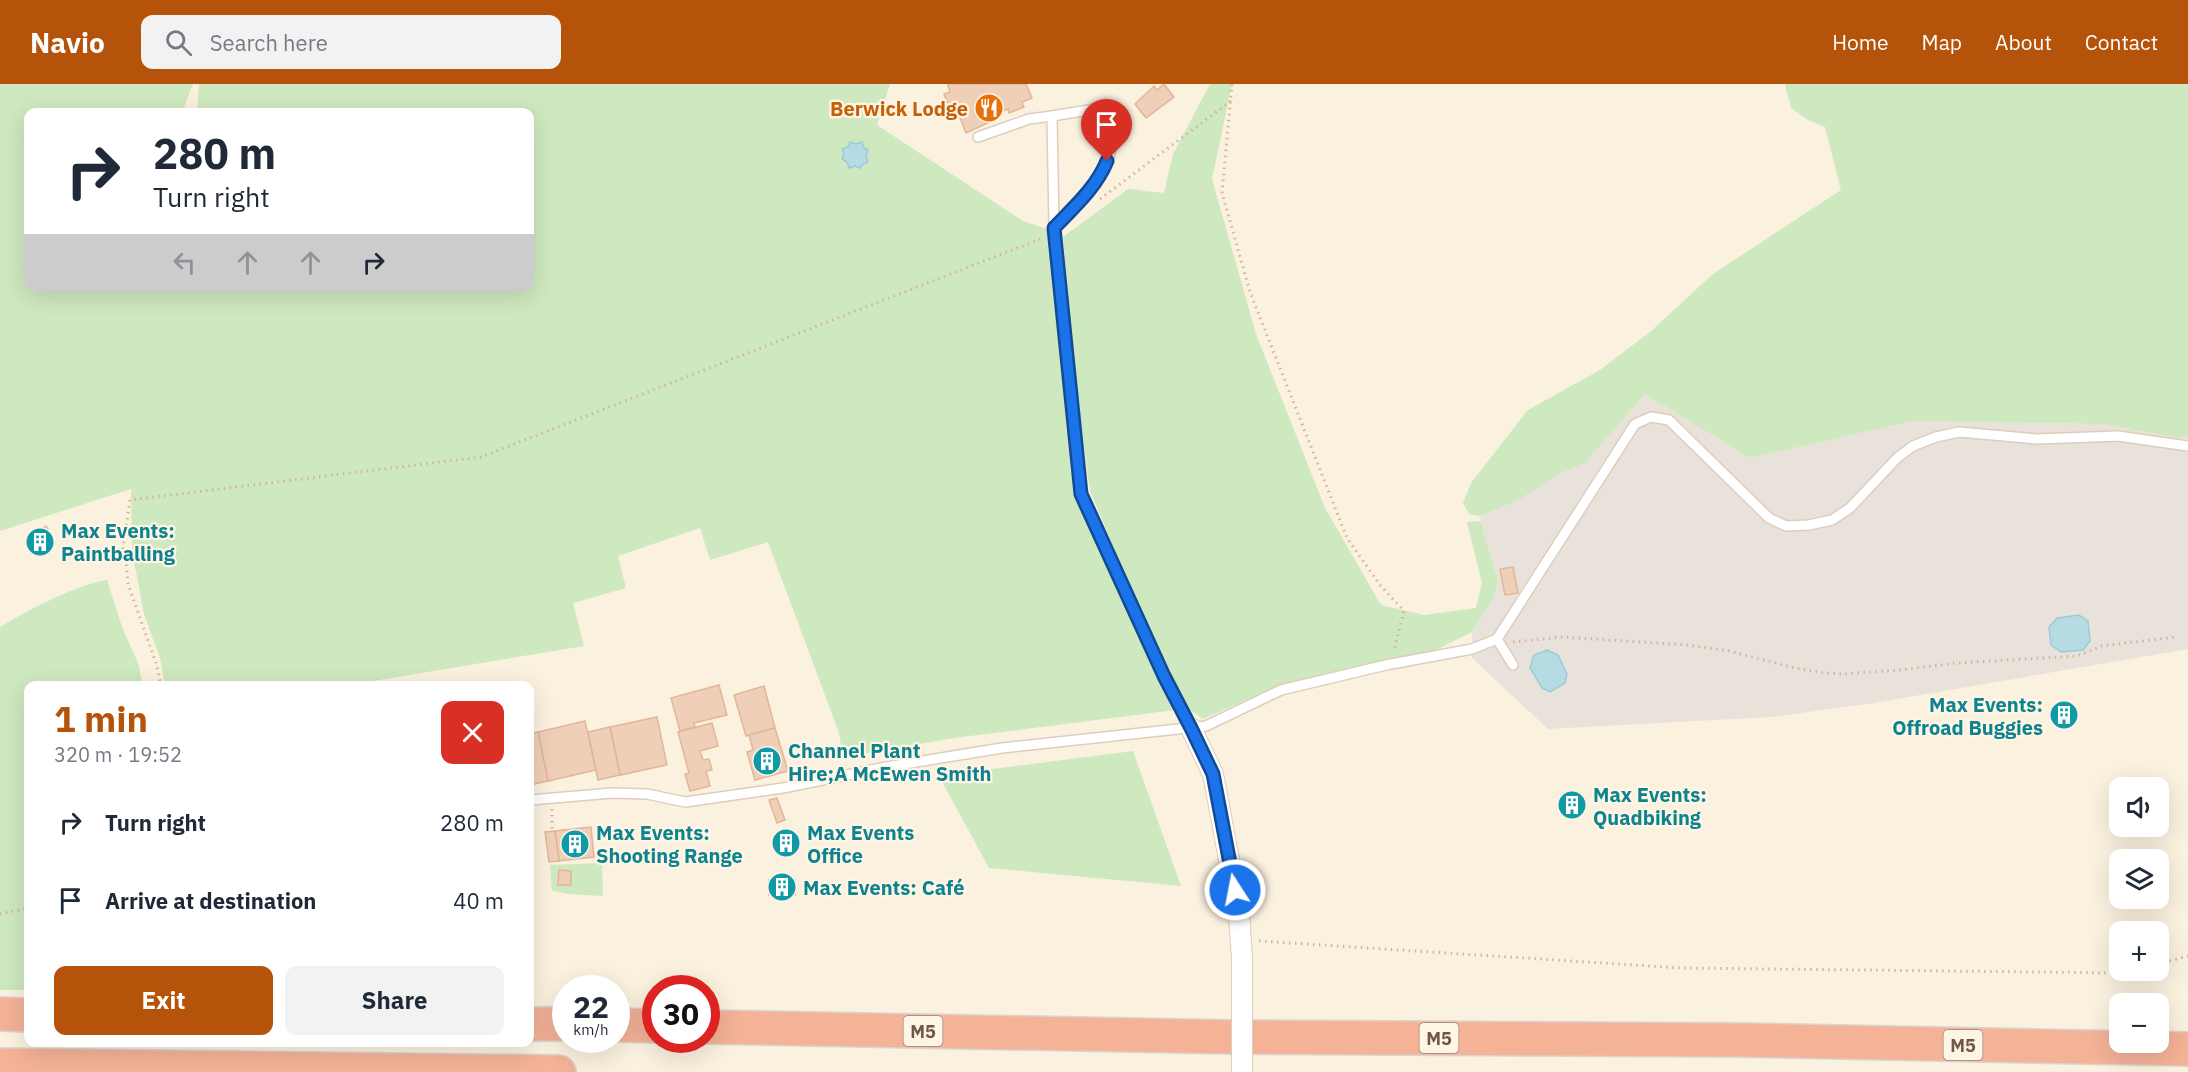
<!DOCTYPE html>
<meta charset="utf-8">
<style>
:root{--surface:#fff;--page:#f2f2f3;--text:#1f2937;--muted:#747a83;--accent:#b45309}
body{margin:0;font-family:"IBM Plex Sans",sans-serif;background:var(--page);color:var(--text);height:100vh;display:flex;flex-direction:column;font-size:22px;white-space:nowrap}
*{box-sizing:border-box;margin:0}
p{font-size:20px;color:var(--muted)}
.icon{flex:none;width:33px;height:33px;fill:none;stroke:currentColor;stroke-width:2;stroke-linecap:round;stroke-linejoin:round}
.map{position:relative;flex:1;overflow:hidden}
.side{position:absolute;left:24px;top:597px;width:510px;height:366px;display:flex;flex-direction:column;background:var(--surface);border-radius:12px;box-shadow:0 6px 24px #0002}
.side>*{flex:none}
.hud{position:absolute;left:24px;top:24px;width:510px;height:183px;border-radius:12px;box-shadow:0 6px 24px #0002;background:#fff;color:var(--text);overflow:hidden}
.buttons{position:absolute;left:2109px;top:693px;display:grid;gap:12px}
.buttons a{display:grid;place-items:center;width:60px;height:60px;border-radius:12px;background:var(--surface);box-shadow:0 6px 24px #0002;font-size:30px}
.speed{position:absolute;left:552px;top:891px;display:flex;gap:12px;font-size:30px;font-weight:700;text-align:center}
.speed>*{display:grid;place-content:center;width:78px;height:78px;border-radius:50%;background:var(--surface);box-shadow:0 6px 24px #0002;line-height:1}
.speed small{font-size:15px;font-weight:400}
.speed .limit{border:9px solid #d22;background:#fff;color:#111}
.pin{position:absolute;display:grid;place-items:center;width:51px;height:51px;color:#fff;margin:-62px -26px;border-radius:50% 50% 50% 0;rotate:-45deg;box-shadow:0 0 6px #0007}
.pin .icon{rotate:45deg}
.me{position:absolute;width:66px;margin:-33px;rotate:349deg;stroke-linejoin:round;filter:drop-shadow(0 0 4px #0008)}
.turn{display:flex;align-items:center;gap:21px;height:126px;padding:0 30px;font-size:27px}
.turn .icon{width:78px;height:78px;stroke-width:2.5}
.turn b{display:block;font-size:42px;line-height:51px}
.lanes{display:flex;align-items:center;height:57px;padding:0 30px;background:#0003;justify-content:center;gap:30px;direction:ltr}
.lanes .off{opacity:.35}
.round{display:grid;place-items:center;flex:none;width:63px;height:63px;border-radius:12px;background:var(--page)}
.headline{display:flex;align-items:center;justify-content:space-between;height:102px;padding:0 30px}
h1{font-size:36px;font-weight:700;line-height:45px;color:var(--accent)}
.button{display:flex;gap:12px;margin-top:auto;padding:12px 30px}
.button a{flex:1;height:69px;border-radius:12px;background:var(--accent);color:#fff;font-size:24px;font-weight:700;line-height:69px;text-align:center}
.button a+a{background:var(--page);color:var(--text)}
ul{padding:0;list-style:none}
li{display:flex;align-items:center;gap:18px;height:78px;padding:0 30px}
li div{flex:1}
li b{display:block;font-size:22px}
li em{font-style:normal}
header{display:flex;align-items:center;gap:36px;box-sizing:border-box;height:84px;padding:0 30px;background:var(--accent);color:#fff}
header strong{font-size:28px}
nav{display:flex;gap:33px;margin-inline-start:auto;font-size:21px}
.search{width:420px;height:54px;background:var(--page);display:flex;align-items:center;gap:15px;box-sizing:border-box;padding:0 21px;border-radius:12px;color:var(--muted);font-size:22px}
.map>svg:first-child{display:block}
.industrial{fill:#e9e2db}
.green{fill:#cee8bf}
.water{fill:#b5dce3;stroke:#9ccbd5;stroke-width:1.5}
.building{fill:#f0cfb8;stroke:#e2b699;stroke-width:1.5}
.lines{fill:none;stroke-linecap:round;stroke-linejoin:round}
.lane-casing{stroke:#dfcdbc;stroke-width:12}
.street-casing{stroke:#dfcdbc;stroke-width:22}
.highway-casing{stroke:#dad3cf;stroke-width:36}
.path{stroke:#d4b39c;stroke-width:3;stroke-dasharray:1.5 4.5;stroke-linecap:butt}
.lane{stroke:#fff;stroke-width:9}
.street{stroke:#fff;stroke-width:20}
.highway{stroke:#f4b297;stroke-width:33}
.street-bridge-casing{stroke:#dfcdbc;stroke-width:22;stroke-linecap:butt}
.street-bridge{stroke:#fff;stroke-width:20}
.route-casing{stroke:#114b97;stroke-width:15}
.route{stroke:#1a73e8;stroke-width:10}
.labels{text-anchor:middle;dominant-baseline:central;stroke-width:4.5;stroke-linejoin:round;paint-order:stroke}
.shield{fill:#fff5e5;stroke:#9b8677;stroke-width:1.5}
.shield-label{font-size:18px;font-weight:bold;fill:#705748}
.food-label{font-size:20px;font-weight:bold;fill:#c56008;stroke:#fff5e5;text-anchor:end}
.culture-label{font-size:20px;font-weight:bold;fill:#0d838f;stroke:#fff5e5;text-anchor:start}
</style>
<header>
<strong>Navio</strong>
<div class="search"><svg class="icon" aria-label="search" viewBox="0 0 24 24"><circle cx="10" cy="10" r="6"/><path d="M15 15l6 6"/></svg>Search here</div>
<nav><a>Home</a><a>Map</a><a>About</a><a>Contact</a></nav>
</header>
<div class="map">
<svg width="2188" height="988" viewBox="0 0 2188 988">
<rect width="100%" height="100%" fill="#fbf1df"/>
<!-- industrial -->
<path class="industrial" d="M1645,310L1750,374L1913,337L2102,340L2179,354L2188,351V565L1874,619L1771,633L1548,645L1472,574V548L1492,517L1498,498L1480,432L1517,417L1559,390L1585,379Z"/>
<!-- green -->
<g class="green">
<path d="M0,0H193L182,28H28V202H530V28H197L199,0H890L877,41L1023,137L1047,145L1057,226L1067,344L1077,407L1175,626L954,654L843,673L839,649L768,458L710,476L700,444L618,472L626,504L573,519L584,562L349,601H165L160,574L144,530L132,466L131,405L0,447Z"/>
<path d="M1210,0H1232L1212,95L1256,250L1325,424L1381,521L1424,531L1476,524L1482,499L1467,438L1481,437L1498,498L1492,517L1472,548L1436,566L1280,601L1203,635L1188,624L1138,521L1090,407L1074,290L1063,153L1128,105L1164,109L1173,70Z"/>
<path d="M1785,0H2188V351L2179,354L2102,340L1913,337L1750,374L1645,310L1585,379L1559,390L1517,417L1480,432L1469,430L1463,419L1471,399L1528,326L1600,286L1650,248L1713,190L1841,106L1825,43L1808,36L1791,24Z"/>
<path d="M107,496L122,543L138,579L143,601L28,602V906H0V543C29,526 75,501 107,496Z"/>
<path d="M1133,667L1181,802L989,784L939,692Z"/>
<path d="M602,779L603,812L569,810L552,807L550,781Z"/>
</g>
<!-- water -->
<g class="water">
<path d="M850,58L856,60L862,58L864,64L868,66L866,72L868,78L863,80L860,84L855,82L849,84L847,78L842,75L844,70L842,65L848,63Z"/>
<path d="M2079,531L2088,537L2090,557L2083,566L2061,568L2051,561L2049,543L2057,534Z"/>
<path d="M1547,566L1558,571L1567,590L1565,599L1550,608L1542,604L1530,584L1534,571Z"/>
</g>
<!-- building -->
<g class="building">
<path d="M1026,0L1032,14L1022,18L1024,23L1009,29L1008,25L994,30L996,35L966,49L955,21L949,23L944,10L950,8L948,1L949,0Z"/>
<path d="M1164,0L1174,13L1146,34L1135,20L1154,2L1157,6Z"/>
<path d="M46,442L50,449L45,452L52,462L39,471L28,454Z"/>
<path d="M1513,483L1518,509L1505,511L1500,485Z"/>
<path d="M719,601L727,631L694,639L695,643L680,647L671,614Z"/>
<path d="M764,602L775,644L746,652L734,611Z"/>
<path d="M657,633L667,681L620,691L610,643Z"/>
<path d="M585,637L596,686L548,697L538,648Z"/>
<path d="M712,639L718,662L700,667L703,676L709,675L712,686L706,687L710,702L690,707L685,690L689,689L678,648Z"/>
<path d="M610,643L620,691L598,696L588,648Z"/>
<path d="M775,644L788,687L755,696L747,668L753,666L749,651Z"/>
<path d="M538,648L548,697L530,701V650Z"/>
<path d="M777,714L785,736L777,739L769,716Z"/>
<path d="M591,743L594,773L559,777L555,747Z"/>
<path d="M555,747L559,777L549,778L545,748Z"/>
<path d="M787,747L793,770L785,772L780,749Z"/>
<path d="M559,786L571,787V801H558Z"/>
<rect x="769" y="796" width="26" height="15"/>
</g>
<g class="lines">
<!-- lane casing -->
<g class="lane-casing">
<g id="lane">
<path d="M978,53L1029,35L1052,32"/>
<path d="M1054,144C1075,122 1105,97 1111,65C1114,53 1110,35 1107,23L1052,32L1054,144L1081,410L1164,592L1191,644"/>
<path d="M1497,555L1513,581"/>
<path d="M530,716L612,709L647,710L685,718L783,704L886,683L1002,664L1206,642L1281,606L1386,581L1472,565L1497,555L1635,340L1651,333L1669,336L1769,434L1786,442L1809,441L1832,436L1850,424L1897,374L1913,362L1936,353L1959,348L2037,355L2118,352L2188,362"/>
</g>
</g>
<!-- street casing -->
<g class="street-casing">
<path id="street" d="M1191,644L1213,690L1239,829L1242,875"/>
</g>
<!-- highway casing -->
<g class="highway-casing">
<g id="highway">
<path d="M0,930L28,931"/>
<path d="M530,940H566"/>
<path d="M616,941L656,942"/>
<path d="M706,943L1234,953L1738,956L2188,965"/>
<path d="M0,981L559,988"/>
</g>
</g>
<!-- path -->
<g class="path">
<path d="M1232,0L1222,109L1250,208L1347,454L1380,501L1404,527L1395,562V566"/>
<path d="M1100,115L1231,17"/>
<path d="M62,471C82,469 112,458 126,476L128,500L157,582L161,602"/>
<path d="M122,471L130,416L481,373L1043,154"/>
<path d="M1513,558L1562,553L1688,561L1729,567L1795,584L1824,589L1843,590L1901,586L1957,579L2077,572L2102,562L2176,553"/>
<path d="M552,725V748"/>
<path d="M0,830L28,824"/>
<path d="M1259,857L1681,884L2127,889L2135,886"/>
<path d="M2158,880L2188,872"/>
</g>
<!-- lane -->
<use href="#lane" class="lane"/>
<!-- street -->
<use href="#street" class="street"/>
<!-- highway -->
<use href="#highway" class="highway"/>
<!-- street-bridge casing -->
<g class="street-bridge-casing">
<path id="street-bridge" d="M1242,875V988"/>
</g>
<!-- street-bridge -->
<use href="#street-bridge" class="street-bridge"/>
</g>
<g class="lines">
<!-- route casing -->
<g class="route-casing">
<path id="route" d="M1107,77C1096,104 1073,124 1054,144L1081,410L1164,592L1191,644L1213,690L1235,806"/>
</g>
<!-- route -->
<use href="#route" class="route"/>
</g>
<!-- icons -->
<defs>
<g id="restaurant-disc" transform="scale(1.5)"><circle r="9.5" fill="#e8710a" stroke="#fff5e5"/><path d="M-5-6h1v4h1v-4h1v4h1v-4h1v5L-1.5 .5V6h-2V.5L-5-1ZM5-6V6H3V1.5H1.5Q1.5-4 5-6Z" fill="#fff"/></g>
<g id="building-disc" transform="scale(1.5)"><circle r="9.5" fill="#0f9aa8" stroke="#fff5e5"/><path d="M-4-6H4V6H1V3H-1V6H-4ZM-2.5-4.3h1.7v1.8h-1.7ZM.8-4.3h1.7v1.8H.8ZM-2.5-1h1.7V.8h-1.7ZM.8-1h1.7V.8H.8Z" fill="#fff"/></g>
</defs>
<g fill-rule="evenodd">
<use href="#restaurant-disc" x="989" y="24"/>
<use href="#building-disc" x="40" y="458"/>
<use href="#building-disc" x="2064" y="631"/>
<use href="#building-disc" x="767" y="677"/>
<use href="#building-disc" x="1572" y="721"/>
<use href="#building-disc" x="786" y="759"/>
<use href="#building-disc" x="575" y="760"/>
<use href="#building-disc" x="782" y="803"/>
</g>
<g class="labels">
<!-- shield labels -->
<g class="shield">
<rect x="903.5" y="932" width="39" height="30" rx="4.5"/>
<rect x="1419.5" y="939" width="39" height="30" rx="4.5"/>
<rect x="1943.5" y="946" width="39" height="30" rx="4.5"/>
</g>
<g class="shield-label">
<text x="923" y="947">M5</text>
<text x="1439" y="954">M5</text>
<text x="1963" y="961">M5</text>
</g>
<!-- food labels -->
<g class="food-label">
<text x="968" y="24">Berwick Lodge</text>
</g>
<!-- culture labels -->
<g class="culture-label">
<text x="61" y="446">Max Events:<tspan x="61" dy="23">Paintballing</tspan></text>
<text x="2043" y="620" text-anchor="end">Max Events:<tspan x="2043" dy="23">Offroad Buggies</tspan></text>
<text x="788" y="666">Channel Plant<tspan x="788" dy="23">Hire;A McEwen Smith</tspan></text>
<text x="1593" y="710">Max Events:<tspan x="1593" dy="23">Quadbiking</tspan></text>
<text x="596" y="748">Max Events:<tspan x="596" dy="23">Shooting Range</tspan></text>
<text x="807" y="748">Max Events<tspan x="807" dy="23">Office</tspan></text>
<text x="803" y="803">Max Events: Café</text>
</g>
</g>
</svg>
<div class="buttons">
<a><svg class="icon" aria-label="sound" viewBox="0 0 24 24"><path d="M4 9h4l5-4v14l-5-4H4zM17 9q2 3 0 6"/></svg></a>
<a><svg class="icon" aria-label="layers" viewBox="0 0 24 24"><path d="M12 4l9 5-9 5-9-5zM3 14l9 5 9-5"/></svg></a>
<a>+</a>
<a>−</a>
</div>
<div class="speed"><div>22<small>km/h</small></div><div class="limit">30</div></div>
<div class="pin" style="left:1107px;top:77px;background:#d93025"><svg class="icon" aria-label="arrive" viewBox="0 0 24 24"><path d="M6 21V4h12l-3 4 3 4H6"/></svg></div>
<svg class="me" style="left:1235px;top:806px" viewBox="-20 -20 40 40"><circle r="17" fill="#1a73e8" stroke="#fff" stroke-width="3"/><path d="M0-11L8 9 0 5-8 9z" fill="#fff"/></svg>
<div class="hud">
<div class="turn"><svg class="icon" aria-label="right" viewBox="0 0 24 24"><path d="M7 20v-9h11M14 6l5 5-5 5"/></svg><div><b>280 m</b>Turn right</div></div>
<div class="lanes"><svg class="icon off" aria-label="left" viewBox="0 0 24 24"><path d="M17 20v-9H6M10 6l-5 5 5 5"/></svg><svg class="icon off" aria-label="ahead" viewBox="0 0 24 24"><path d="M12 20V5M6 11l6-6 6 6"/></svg><svg class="icon off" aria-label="ahead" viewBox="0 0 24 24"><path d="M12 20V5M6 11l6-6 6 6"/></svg><svg class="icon" aria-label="right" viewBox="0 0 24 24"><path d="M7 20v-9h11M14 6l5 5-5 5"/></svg></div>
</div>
<section class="side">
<div class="headline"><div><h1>1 min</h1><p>320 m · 19:52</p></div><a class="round" style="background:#d93025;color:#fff"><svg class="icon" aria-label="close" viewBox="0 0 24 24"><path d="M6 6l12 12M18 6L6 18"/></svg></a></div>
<ul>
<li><svg class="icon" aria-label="right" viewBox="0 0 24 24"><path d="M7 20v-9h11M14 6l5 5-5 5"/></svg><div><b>Turn right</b></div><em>280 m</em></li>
<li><svg class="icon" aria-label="arrive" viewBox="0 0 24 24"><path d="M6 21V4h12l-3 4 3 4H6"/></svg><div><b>Arrive at destination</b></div><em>40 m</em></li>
</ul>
<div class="button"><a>Exit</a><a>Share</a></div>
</section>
</div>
